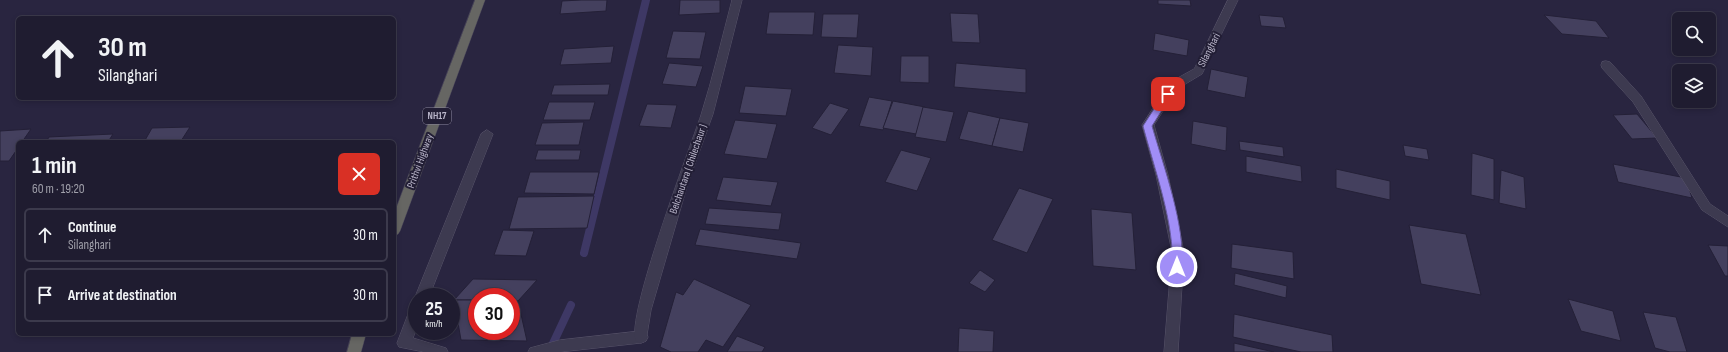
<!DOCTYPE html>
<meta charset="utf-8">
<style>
:root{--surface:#1f1c30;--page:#2c293c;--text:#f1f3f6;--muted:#a1a1ab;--line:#3c3a4c}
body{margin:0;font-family:"Sofia Sans Condensed",sans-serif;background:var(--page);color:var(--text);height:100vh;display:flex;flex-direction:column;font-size:15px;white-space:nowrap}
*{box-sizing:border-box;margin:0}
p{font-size:13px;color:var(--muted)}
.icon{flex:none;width:22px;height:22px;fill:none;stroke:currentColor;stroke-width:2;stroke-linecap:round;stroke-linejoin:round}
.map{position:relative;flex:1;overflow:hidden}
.panel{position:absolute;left:16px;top:140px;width:380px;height:196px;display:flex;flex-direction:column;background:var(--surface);border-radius:6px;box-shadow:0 2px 6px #0003,0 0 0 1px var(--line)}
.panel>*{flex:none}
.hud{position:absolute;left:16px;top:16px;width:380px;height:84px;border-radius:6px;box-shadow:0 2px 6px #0003,0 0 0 1px var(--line);background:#1f1c30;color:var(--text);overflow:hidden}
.tools{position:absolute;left:1672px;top:12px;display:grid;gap:8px}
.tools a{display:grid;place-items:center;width:44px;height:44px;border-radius:6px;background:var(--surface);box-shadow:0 2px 6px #0003,0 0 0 1px var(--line);font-size:20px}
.speed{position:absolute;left:408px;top:288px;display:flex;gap:8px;font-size:20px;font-weight:700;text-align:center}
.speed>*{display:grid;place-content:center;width:52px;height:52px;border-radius:50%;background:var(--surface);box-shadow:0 2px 6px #0003,0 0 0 1px var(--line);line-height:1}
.speed small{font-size:10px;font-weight:400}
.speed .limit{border:6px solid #d22;background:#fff;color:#111}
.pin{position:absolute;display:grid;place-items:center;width:34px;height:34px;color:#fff;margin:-17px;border-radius:8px;box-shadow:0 2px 6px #0006}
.me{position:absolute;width:44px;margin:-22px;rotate:0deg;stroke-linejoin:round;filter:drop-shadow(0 0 3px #0008)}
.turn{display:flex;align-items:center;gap:14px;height:84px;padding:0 16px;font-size:18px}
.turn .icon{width:52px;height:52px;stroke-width:2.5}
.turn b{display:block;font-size:28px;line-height:34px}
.round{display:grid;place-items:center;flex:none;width:42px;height:42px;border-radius:6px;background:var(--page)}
.summary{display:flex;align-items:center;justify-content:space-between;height:68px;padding:0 16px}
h1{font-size:24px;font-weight:700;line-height:30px}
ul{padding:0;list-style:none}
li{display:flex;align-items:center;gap:12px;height:54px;margin:0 8px 6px;padding:0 8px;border:2px solid var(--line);border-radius:6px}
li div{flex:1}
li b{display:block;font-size:15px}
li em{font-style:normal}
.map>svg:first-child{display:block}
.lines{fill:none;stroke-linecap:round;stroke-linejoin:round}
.stream{stroke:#3e3865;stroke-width:8}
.building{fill:#44405e;stroke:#242037}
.service-casing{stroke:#58546a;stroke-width:1}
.minor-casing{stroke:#58546a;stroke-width:1}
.trunk-casing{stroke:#454157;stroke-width:1}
.service{fill:#3d3a50;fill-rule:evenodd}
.minor{fill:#3d3a50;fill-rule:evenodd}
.trunk{fill:#666663;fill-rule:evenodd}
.route{fill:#a18ef7;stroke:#695ca1}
.labels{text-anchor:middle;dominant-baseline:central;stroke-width:4;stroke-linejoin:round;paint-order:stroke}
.shield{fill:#221e35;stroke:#8c889d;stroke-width:1}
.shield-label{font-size:10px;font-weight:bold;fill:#bab6ca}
.street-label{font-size:11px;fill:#bab6ca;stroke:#221e35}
</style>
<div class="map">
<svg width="1728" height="352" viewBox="0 0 1728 352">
<rect width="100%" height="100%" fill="#292540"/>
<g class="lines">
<!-- stream -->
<g class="stream">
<path d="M584,253L646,0"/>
<path d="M549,352L571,305"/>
</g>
</g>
<!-- building -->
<g class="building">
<path d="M581,0H607L606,11L560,14L562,1Z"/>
<path d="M680,0H720V13L679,15Z"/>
<path d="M1158,0H1190L1191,6L1158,4Z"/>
<path d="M769,12H815L813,35L766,34Z"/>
<path d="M950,13L978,14L980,43L952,42Z"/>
<path d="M823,14H859L857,38L821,37Z"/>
<path d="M1259,15L1283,17L1286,28L1261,26Z"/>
<path d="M1544,15L1596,21L1609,38L1562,34Z"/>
<path d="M673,31L706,32L700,59L666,58Z"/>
<path d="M1155,33L1189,40L1187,56L1153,50Z"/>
<path d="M838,45L873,47L871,76L834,73Z"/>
<path d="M614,46L611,63L560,65L564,49Z"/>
<path d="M901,56H929V83L900,82Z"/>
<path d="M669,63L703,66L696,87L662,84Z"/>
<path d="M956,63L1026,69V93L954,87Z"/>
<path d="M1211,69L1248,77L1245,98L1207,90Z"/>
<path d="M610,84L608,95H551L554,85Z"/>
<path d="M745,86L792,89L786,116L739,113Z"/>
<path d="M869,97L892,101L883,130L859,126Z"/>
<path d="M893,101L925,107L916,134L883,128Z"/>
<path d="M549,102H595L590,120H543Z"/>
<path d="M830,103L849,109L831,135L812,128Z"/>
<path d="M647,104L677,105L671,128L639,126Z"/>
<path d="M923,107L954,112L946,142L915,137Z"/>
<path d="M968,111L1000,118L992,146L959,139Z"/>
<path d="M1637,114L1657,138L1632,139L1613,115Z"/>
<path d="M1000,118L1029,123L1023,152L992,146Z"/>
<path d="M735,120L777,124L767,159L724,154Z"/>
<path d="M1193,121L1227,127L1226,151L1191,144Z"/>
<path d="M584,122L579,145H535L542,123Z"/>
<path d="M190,127L181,141L144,142L152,128Z"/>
<path d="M31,129L22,142H18V148L9,161H0V131Z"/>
<path d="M113,134L108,142H46L49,137Z"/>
<path d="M1239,141L1283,147L1284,157L1240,150Z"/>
<path d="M1403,145L1427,149L1429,160L1405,156Z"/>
<path d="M538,150H581L579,160H535Z"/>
<path d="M901,150L931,158L917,191L885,182Z"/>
<path d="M1472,153L1494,159V200L1471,195Z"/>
<path d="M1246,156L1301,166L1302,182L1246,172Z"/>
<path d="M1613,164L1686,178L1692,198L1618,182Z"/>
<path d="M1336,169L1390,181V200L1336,188Z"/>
<path d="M1501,170L1524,177L1526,209L1499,203Z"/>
<path d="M530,172H599L594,194L524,193Z"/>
<path d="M723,177L778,182L771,206L716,200Z"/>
<path d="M1019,188L1053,199L1027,253L992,240Z"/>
<path d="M594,196L587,228L509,229L518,197Z"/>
<path d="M709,208L782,213L779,230L705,224Z"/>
<path d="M1091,209L1132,213L1136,270L1093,266Z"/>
<path d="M1409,225L1466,234L1481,295L1421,284Z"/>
<path d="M700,229L801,243L797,259L695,245Z"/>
<path d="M503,230L534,231L526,256L494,255Z"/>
<path d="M1232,244L1293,252L1294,279L1231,268Z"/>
<path d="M1708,245L1728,246V276H1725Z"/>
<path d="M980,270L995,280L985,292L969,283Z"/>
<path d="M1235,273L1287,286L1286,298L1234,285Z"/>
<path d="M473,279L537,280L518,301H511V297H477V300H454Z"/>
<path d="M694,279L751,305L723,347L706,340L698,352H671L660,347L676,292L683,295Z"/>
<path d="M1568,299L1613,311L1621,341L1581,331Z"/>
<path d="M454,300H477V331H511V301H518L527,341L461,340Z"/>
<path d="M1643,312L1676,317L1687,352H1670L1655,348Z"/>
<path d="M1234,314L1332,335L1333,352H1301L1233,337Z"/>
<path d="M959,328L994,331L993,352H958Z"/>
<path d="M737,336L765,347L762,352H727Z"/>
<path d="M1234,343L1274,352H1234Z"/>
</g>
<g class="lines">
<!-- service casing -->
<g class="service-casing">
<g id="service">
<path d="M1606,61L1610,62L1641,96L1710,204L1728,216V227L1702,210L1633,102L1602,68L1601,65L1602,62Z"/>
<path d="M487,130L493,134L429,297H417V300L415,297L481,134Z"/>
<path d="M417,303V327L413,338L446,348L448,352H424L399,347L397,343L410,309L412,305Z"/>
<path d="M641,331L646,333L648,337L646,341L641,343L560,352H528L530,348L560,340Z"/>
</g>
</g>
<!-- minor casing -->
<g class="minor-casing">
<g id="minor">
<path d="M732,0H742L713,114L688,183L651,310L646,341L641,343L636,341C625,318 690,148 701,115C713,77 722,38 732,0Z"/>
<path d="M1228,0H1238L1202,74L1182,86L1172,97L1154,125L1168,175L1184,252L1178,352H1164L1172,252L1156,175L1142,125L1164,91L1174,80L1194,69Z"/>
</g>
</g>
<!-- trunk casing -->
<g class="trunk-casing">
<g id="trunk">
<path d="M475,0H485L400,231L398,234L394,236V214Z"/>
<path d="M352,334H366L361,352H347Z"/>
</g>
</g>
<!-- service -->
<use href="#service" class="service"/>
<!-- minor -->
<use href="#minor" class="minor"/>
<!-- trunk -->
<use href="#trunk" class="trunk"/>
</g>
<!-- route -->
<path class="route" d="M1168,91L1172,94L1152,126C1164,168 1185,224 1182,267L1177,271L1172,267C1175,224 1154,168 1143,126L1165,92Z"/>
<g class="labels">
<!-- shield labels -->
<rect class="shield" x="423" y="108" width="28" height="16" rx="3"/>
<g class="shield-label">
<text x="437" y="116">NH17</text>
</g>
<!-- street labels -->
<g class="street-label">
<text transform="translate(1209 50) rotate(-63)">Silanghari</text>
<text transform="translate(420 161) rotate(-70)">Prithvi Highway</text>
<text transform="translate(688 169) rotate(-71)">Belchautara ( Chilechaur )</text>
</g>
</g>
</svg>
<div class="tools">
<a><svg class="icon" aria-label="search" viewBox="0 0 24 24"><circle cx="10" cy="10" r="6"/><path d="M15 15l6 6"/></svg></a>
<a><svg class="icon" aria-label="layers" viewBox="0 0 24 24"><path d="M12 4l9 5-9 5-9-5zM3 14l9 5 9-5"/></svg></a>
</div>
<div class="speed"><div>25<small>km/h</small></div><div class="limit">30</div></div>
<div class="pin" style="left:1168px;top:94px;background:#d93025"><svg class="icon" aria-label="arrive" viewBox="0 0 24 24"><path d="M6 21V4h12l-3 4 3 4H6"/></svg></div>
<svg class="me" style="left:1177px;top:267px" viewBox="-20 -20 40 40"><circle r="17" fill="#a18ef7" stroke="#fff" stroke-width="3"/><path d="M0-11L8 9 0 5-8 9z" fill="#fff"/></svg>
<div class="hud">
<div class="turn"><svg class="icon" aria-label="ahead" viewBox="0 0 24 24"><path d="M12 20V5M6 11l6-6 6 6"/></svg><div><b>30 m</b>Silanghari</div></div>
</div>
<section class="panel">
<div class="summary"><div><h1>1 min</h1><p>60 m · 19:20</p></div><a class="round" style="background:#d93025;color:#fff"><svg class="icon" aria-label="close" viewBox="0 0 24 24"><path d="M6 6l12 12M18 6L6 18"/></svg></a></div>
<ul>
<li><svg class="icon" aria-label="ahead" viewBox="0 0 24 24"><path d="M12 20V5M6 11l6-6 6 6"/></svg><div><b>Continue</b><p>Silanghari</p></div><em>30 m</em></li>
<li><svg class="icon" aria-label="arrive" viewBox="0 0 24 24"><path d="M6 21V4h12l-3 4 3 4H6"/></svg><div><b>Arrive at destination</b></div><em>30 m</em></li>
</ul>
</section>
</div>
